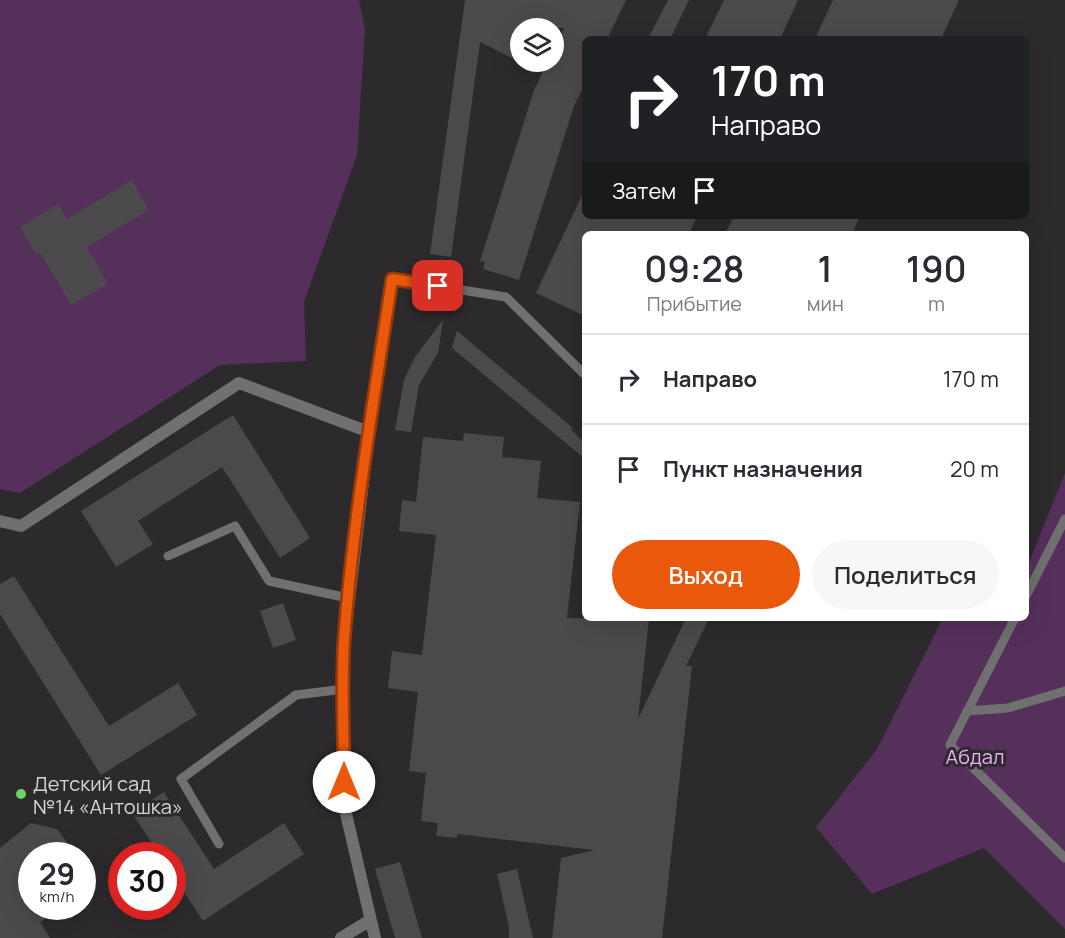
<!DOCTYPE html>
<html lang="ru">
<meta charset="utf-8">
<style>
:root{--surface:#fff;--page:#f7f7f7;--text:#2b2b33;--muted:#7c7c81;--line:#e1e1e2;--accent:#ea580c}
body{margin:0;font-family:Manrope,sans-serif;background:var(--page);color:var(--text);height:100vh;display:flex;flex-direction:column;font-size:22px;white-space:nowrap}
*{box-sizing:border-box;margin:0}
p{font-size:20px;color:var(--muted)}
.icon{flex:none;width:33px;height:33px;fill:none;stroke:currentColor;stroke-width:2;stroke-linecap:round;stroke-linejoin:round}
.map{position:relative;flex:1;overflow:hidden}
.side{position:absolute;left:582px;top:231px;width:447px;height:390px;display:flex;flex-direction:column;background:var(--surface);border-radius:9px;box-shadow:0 6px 24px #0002}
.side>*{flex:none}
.guide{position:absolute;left:582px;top:36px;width:447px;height:183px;border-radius:9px;box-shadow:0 6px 24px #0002;background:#202124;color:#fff;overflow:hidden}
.buttons{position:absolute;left:510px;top:18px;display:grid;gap:12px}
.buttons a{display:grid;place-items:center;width:54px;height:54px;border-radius:50%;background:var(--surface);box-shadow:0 6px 24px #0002;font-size:30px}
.speed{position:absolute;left:18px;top:842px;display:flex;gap:12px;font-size:30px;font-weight:700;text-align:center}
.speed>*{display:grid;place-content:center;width:78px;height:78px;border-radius:50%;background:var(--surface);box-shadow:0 6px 24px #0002;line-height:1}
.speed small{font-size:15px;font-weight:400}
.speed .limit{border:9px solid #d22;background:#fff;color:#111}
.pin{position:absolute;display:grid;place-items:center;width:51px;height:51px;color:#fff;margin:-26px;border-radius:12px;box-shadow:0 3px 9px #0006}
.me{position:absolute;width:66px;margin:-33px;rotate:0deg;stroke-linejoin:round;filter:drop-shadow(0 0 4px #0008)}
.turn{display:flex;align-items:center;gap:21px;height:126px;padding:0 30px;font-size:27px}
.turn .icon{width:78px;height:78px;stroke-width:2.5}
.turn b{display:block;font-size:42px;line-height:51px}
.then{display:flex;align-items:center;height:57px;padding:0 30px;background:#0003;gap:12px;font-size:22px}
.eta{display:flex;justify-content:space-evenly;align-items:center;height:102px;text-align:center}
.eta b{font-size:36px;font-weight:600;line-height:42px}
.button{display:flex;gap:12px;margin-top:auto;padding:12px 30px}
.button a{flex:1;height:69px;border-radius:36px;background:var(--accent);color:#fff;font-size:24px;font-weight:600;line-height:69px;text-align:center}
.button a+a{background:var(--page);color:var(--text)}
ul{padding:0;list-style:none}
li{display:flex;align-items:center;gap:18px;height:90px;padding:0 30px;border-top:2px solid var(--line)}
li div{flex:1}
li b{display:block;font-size:22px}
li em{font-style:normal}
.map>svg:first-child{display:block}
.green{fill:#55305b}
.building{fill:#4b494c}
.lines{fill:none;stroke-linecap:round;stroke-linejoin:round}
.lane{stroke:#717071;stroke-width:9}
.street{stroke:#717071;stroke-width:12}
.route-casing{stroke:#983908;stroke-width:15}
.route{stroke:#ea580c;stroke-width:10}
.poi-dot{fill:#6bd363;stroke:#2c2a2c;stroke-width:2}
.labels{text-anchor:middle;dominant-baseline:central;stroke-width:6;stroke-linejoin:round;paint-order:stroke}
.park-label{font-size:20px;fill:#efaff8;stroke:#2c2a2c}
.poi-label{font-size:20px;fill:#d6d5d6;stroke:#2c2a2c;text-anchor:start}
</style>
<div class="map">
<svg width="1065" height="938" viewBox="0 0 1065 938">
<rect width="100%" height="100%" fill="#2c2a2c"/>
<!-- green -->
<g class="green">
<path d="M0,0H359L365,30L357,155L304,302L306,361L220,365L20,493L0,489Z"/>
<path d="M1065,473V929L984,848L872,894L816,827L877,749L943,618H1026V570Z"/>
</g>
<!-- building -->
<g class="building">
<path d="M465,0H626L607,39H585V83L574,106L519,280L483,269L485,262L480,261L534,90L548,62H554V49L564,28H520V62L480,42L451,257L430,254Z"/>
<path d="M668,0H689L670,39H648Z"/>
<path d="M724,0H798L780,39H705Z"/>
<path d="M833,0H959L941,39H815Z"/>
<path d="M132,180L149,210L87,247L108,284L71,305L40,252L36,255L20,227L58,204L67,219Z"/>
<path d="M585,189V216H697L689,234H585V316L536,293Z"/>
<path d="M734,216H860L852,234H725Z"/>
<path d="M443,320L438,353L419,385L411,432L395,430L404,380L415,357Z"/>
<path d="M457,331L573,428L571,429L585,444V459L452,348Z"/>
<path d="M233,415L310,538L280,558L222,467L138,521L153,544L116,567L81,511Z"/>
<path d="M464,433L504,437L502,457L541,461L537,498L580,502L567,618L649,619L638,719L686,618H709L686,666H692L662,938H552L561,858L594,850L457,834V838L436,836L438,823L421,821L426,773L409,771L418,692L388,688L392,651L422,655L436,535L399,531L402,500L416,502L423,437L463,441Z"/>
<path d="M14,576L109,726L178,683L197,715L101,775L0,614V584Z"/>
<path d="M283,603L296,640L273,648L260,611Z"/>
<path d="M164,792L214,869L284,823L304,854L203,921L172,874V855H160L132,813Z"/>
<path d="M31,823L57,829L77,855H32V906H66L40,922L50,938H0V848Z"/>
<path d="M400,862L422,938H395L375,869Z"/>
<path d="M517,869L533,938H509V927L497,874Z"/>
</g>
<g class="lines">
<!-- lane -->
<g class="lane">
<path d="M392,279L506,297L585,375"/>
<path d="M168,556L235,526L269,581L348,598"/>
<path d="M1026,596L1065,519"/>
<path d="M1015,618L950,745L1065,858"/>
<path d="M967,711L1008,708L1065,691"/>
<path d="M219,844L181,779L296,695L344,689"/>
</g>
<!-- street -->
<g class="street">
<path d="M0,521L21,526L239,383L369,432"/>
<path d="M341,938L369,921"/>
<path d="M375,938L344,805V643L369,432L392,279"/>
</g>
</g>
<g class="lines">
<!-- route casing -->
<g class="route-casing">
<path id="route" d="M344,782C344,735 341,687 344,641C353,520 374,399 392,279L438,286"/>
</g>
<!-- route -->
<use href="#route" class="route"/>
</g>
<!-- markers -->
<circle class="poi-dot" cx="21" cy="794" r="6"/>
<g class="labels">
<!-- park labels -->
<g class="park-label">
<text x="975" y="756">Абдал</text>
</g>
<!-- poi labels -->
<g class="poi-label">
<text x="33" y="783">Детский сад<tspan x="33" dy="23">№14 «Антошка»</tspan></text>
</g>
</g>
</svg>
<div class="buttons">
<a><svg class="icon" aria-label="layers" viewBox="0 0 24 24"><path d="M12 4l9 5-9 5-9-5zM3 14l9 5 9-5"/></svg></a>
</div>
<div class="speed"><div>29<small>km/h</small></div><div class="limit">30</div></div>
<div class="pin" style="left:438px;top:286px;background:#d93025"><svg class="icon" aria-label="arrive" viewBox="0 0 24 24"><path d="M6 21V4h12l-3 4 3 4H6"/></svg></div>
<svg class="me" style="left:344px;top:782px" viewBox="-20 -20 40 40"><circle r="19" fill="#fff"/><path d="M0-13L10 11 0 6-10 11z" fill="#ea580c"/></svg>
<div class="guide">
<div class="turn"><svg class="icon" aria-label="right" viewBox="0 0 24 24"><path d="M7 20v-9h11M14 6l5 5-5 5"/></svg><div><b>170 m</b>Направо</div></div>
<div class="then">Затем<svg class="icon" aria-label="arrive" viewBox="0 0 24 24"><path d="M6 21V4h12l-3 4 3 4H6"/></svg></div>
</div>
<section class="side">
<div class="eta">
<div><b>09:28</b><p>Прибытие</p></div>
<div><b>1</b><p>мин</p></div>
<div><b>190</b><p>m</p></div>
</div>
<ul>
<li><svg class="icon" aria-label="right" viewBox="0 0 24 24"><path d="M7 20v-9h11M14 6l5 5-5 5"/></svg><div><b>Направо</b></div><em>170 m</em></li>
<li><svg class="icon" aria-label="arrive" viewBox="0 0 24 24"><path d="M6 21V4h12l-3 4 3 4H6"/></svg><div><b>Пункт назначения</b></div><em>20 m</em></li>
</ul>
<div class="button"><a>Выход</a><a>Поделиться</a></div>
</section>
</div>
